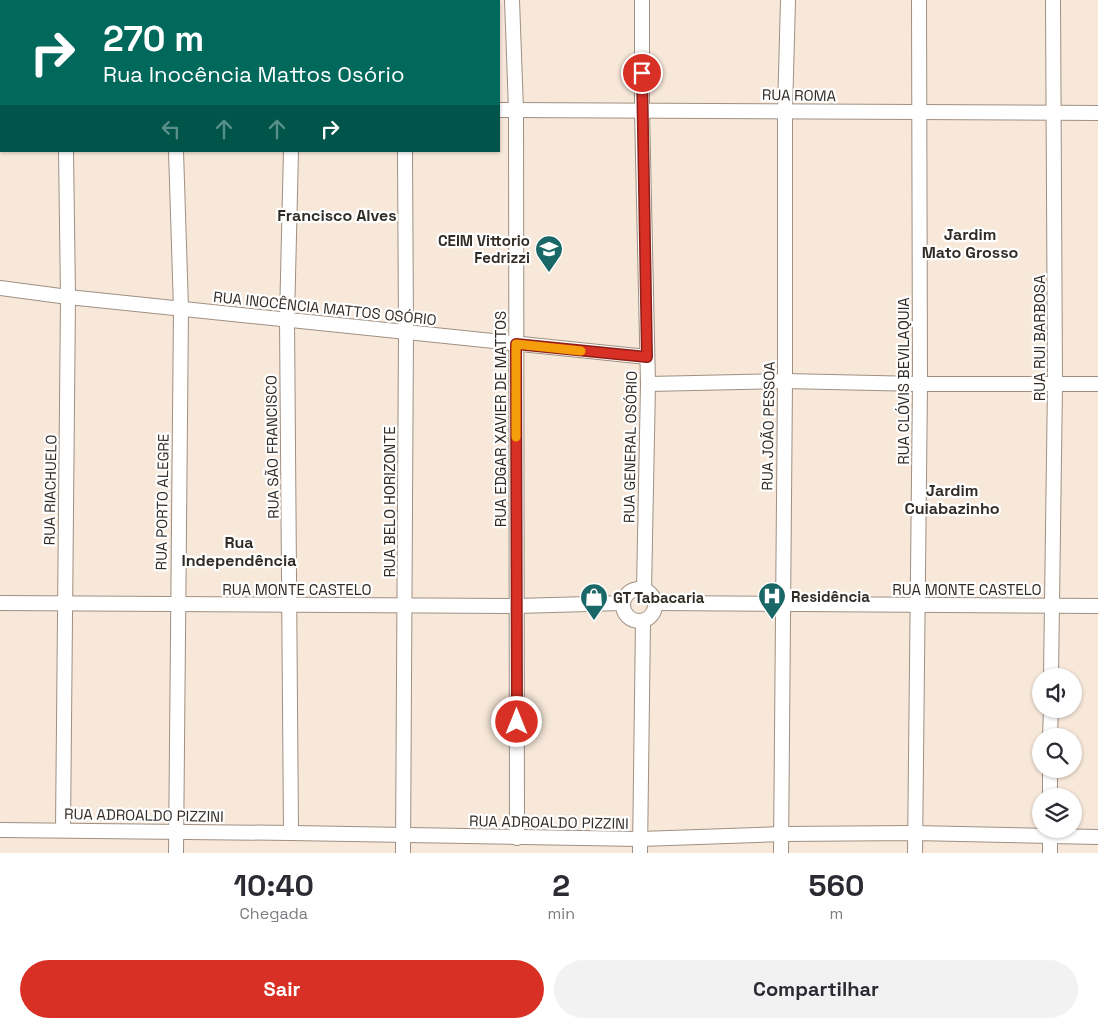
<!DOCTYPE html>
<html lang="pt">
<meta charset="utf-8">
<style>
:root{--surface:#fff;--page:#f2f2f3;--text:#2b2b33;--muted:#7c7c81;--accent:#d93025}
body{margin:0;font-family:"Space Grotesk",sans-serif;background:var(--page);color:var(--text);height:100vh;display:flex;flex-direction:column;font-size:19px;white-space:nowrap}
*{box-sizing:border-box;margin:0}
p{font-size:16px;color:var(--muted)}
.icon{flex:none;width:28px;height:28px;fill:none;stroke:currentColor;stroke-width:2;stroke-linecap:round;stroke-linejoin:round}
.map{position:relative;height:853px;overflow:hidden}
.details{display:flex;flex-direction:column;background:var(--surface);flex:1}
.details>*{flex:none}
.hud{position:absolute;left:0px;top:0px;width:500px;height:152px;box-shadow:0 1px 4px #0004;background:#00695c;color:#fff;overflow:hidden}
.controls{position:absolute;left:1032px;top:668px;display:grid;gap:10px}
.controls a{display:grid;place-items:center;width:50px;height:50px;border-radius:50%;background:var(--surface);box-shadow:0 1px 4px #0004;font-size:25px}
.pin{position:absolute;display:grid;place-items:center;width:42px;height:42px;color:#fff;margin:-21px;border:2px solid #fff;border-radius:50%;box-shadow:0 1px 5px #0007}
.me{position:absolute;width:55px;margin:-28px;rotate:0deg;stroke-linejoin:round;filter:drop-shadow(0 0 4px #0008)}
.turn{display:flex;align-items:center;gap:18px;height:105px;padding:0 20px;font-size:22px}
.turn .icon{width:65px;height:65px;stroke-width:2.5}
.turn b{display:block;font-size:35px;line-height:42px}
.lanes{display:flex;align-items:center;height:48px;padding:0 20px;background:#0003;justify-content:center;gap:25px;direction:ltr}
.lanes .off{opacity:.35}
.eta{display:flex;justify-content:space-evenly;align-items:center;height:85px;text-align:center}
.eta b{font-size:30px;font-weight:700;line-height:35px}
.button{display:flex;gap:10px;margin-top:auto;padding:10px 20px}
.button a{flex:1;height:58px;border-radius:30px;background:var(--accent);color:#fff;font-size:20px;font-weight:700;line-height:58px;text-align:center}
.button a+a{background:var(--page);color:var(--text)}
.map>svg:first-child{display:block}
.lines{fill:none;stroke-linecap:round;stroke-linejoin:round}
.minor-casing{stroke:#9f9083;stroke-width:16}
.minor{stroke:#fff;stroke-width:14}
.route-casing{stroke:#8d1f18;stroke-width:12}
.route{stroke:#d93025;stroke-width:9}
.slow{stroke:#f59e0b;stroke-width:9}
.labels{text-anchor:middle;dominant-baseline:central;stroke-width:4.5;stroke-linejoin:round;paint-order:stroke}
.street-label{font-size:15px;fill:#322c26;stroke:#fff}
.poi-label{font-size:15px;font-weight:bold;fill:#322c26;stroke:#fff;text-anchor:start}
.neighbourhood-label{font-size:16px;font-weight:bold;fill:#322c26;stroke:#fff}
</style>
<div class="map">
<svg width="1098" height="853" viewBox="0 0 1098 853">
<rect width="100%" height="100%" fill="#f8e8da"/>
<g class="lines">
<!-- minor casing -->
<g class="minor-casing">
<g id="minor">
<path d="M63,0L64,1"/>
<path d="M170,0V1"/>
<path d="M289,0V1"/>
<path d="M400,0V1"/>
<path d="M512,0L516,110L517,838"/>
<path d="M642,0V110L648,384L644,590"/>
<path d="M45,1L46,0"/>
<path d="M0,22H1"/>
<path d="M499,110L1098,113"/>
<path d="M0,130L1,126"/>
<path d="M176,151L181,309L176,853"/>
<path d="M0,288L68,297L647,357"/>
<path d="M648,384L785,381L920,384H1098"/>
<circle cx="639" cy="605" r="16"/>
<path d="M0,603L517,606L623,603"/>
<path d="M656,603L1098,606"/>
<path d="M1051,676L1055,384L1053,0"/>
<path d="M1050,736L1051,709"/>
<path d="M1050,796V769"/>
<path d="M1050,829V853"/>
<path d="M0,830L291,833L640,839L782,834L915,833L1098,837"/>
<path d="M63,830L68,297L66,151"/>
<path d="M291,833L287,319L291,151"/>
<path d="M403,853L406,332L405,151"/>
<path d="M640,853L643,621"/>
<path d="M781,853L785,381V111L788,0"/>
<path d="M915,853L920,384L919,0"/>
</g>
</g>
<!-- minor -->
<use href="#minor" class="minor"/>
</g>
<g class="lines">
<!-- route casing -->
<g class="route-casing">
<path id="route" d="M517,722L516,344L647,357L642,73"/>
</g>
<!-- route -->
<use href="#route" class="route"/>
<!-- slow -->
<path class="slow" d="M516,437V344L581,351"/>
</g>
<!-- icons -->
<defs>
<g id="school-pin" transform="scale(1.4375)"><path d="M0 17L-7.5 6A9.5 9.5 0 1 1 7.5 6Z" fill="#1a6767" stroke="#fff"/><path d="M0-5L7-2L0 1L-7-2ZM-4 1L0 2.5L4 1V4Q0 6-4 4Z" fill="#fff"/></g>
<g id="hospital-pin" transform="scale(1.4375)"><path d="M0 17L-7.5 6A9.5 9.5 0 1 1 7.5 6Z" fill="#1a6767" stroke="#fff"/><path d="M-5-5h3v3.5h4V-5h3V5h-3V1.5h-4V5h-3Z" fill="#fff"/></g>
<g id="shop-pin" transform="scale(1.4375)"><path d="M0 17L-7.5 6A9.5 9.5 0 1 1 7.5 6Z" fill="#1a6767" stroke="#fff"/><path d="M-5-2.5h2.3a2.7 3.5 0 0 1 5.4 0H5L5.5 6h-11ZM-1.5-2.5h3a1.5 2.3 0 0 0-3 0Z" fill="#fff"/></g>
</defs>
<g fill-rule="evenodd">
<use href="#school-pin" x="549" y="249"/>
<use href="#hospital-pin" x="772" y="596"/>
<use href="#shop-pin" x="594" y="597"/>
</g>
<g class="labels">
<!-- street labels -->
<g class="street-label">
<text transform="translate(799 95) rotate(1)">RUA ROMA</text>
<text transform="translate(325 308) rotate(6)">RUA INOCÊNCIA MATTOS OSÓRIO</text>
<text transform="translate(1039 338) rotate(-90)">RUA RUI BARBOSA</text>
<text transform="translate(903 381) rotate(-90)">RUA CLÓVIS BEVILAQUIA</text>
<text transform="translate(500 419) rotate(-90)">RUA EDGAR XAVIER DE MATTOS</text>
<text transform="translate(768 426) rotate(-89)">RUA JOÃO PESSOA</text>
<text transform="translate(272 447) rotate(-91)">RUA SÃO FRANCISCO</text>
<text transform="translate(630 447) rotate(-89)">RUA GENERAL OSÓRIO</text>
<text transform="translate(50 490) rotate(-89)">RUA RIACHUELO</text>
<text transform="translate(162 502) rotate(-89)">RUA PORTO ALEGRE</text>
<text transform="translate(389 502) rotate(-90)">RUA BELO HORIZONTE</text>
<text x="297" y="589">RUA MONTE CASTELO</text>
<text x="967" y="589">RUA MONTE CASTELO</text>
<text transform="translate(144 815) rotate(1)">RUA ADROALDO PIZZINI</text>
<text transform="translate(549 822) rotate(1)">RUA ADROALDO PIZZINI</text>
</g>
<!-- poi labels -->
<g class="poi-label">
<text x="530" y="240" text-anchor="end">CEIM Vittorio<tspan x="530" dy="17">Fedrizzi</tspan></text>
<text x="791" y="596">Residência</text>
<text x="613" y="597">GT Tabacaria</text>
</g>
<!-- neighbourhood labels -->
<g class="neighbourhood-label">
<text x="337" y="215">Francisco Alves</text>
<text x="970" y="234">Jardim<tspan x="970" dy="18">Mato Grosso</tspan></text>
<text x="952" y="490">Jardim<tspan x="952" dy="18">Cuiabazinho</tspan></text>
<text x="239" y="542">Rua<tspan x="239" dy="18">Independência</tspan></text>
</g>
</g>
</svg>
<div class="controls">
<a><svg class="icon" aria-label="sound" viewBox="0 0 24 24"><path d="M4 9h4l5-4v14l-5-4H4zM17 9q2 3 0 6"/></svg></a>
<a><svg class="icon" aria-label="search" viewBox="0 0 24 24"><circle cx="10" cy="10" r="6"/><path d="M15 15l6 6"/></svg></a>
<a><svg class="icon" aria-label="layers" viewBox="0 0 24 24"><path d="M12 4l9 5-9 5-9-5zM3 14l9 5 9-5"/></svg></a>
</div>
<div class="pin" style="left:642px;top:73px;background:#d93025"><svg class="icon" aria-label="arrive" viewBox="0 0 24 24"><path d="M6 21V4h12l-3 4 3 4H6"/></svg></div>
<svg class="me" style="left:517px;top:722px" viewBox="-20 -20 40 40"><circle r="17" fill="#d93025" stroke="#fff" stroke-width="3"/><path d="M0-11L8 9 0 5-8 9z" fill="#fff"/></svg>
<div class="hud">
<div class="turn"><svg class="icon" aria-label="right" viewBox="0 0 24 24"><path d="M7 20v-9h11M14 6l5 5-5 5"/></svg><div><b>270 m</b>Rua Inocência Mattos Osório</div></div>
<div class="lanes"><svg class="icon off" aria-label="left" viewBox="0 0 24 24"><path d="M17 20v-9H6M10 6l-5 5 5 5"/></svg><svg class="icon off" aria-label="ahead" viewBox="0 0 24 24"><path d="M12 20V5M6 11l6-6 6 6"/></svg><svg class="icon off" aria-label="ahead" viewBox="0 0 24 24"><path d="M12 20V5M6 11l6-6 6 6"/></svg><svg class="icon" aria-label="right" viewBox="0 0 24 24"><path d="M7 20v-9h11M14 6l5 5-5 5"/></svg></div>
</div>
</div>
<section class="details">
<div class="eta">
<div><b>10:40</b><p>Chegada</p></div>
<div><b>2</b><p>min</p></div>
<div><b>560</b><p>m</p></div>
</div>
<div class="button"><a>Sair</a><a>Compartilhar</a></div>
</section>
